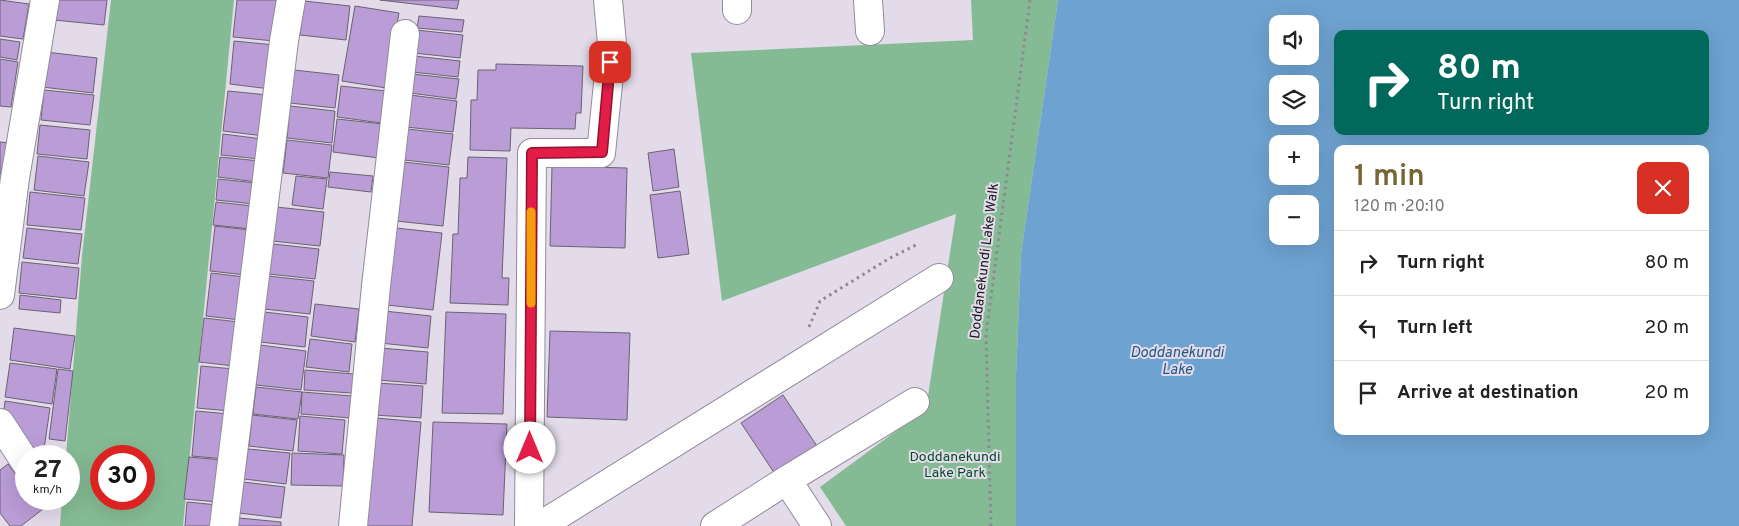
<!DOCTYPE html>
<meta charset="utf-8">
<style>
:root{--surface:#fff;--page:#f6f6f6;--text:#222;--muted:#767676;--line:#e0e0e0;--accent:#766634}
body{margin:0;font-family:Overpass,sans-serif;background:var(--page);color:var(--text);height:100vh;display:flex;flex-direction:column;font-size:19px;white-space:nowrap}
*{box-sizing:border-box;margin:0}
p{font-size:16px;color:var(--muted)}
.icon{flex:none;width:28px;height:28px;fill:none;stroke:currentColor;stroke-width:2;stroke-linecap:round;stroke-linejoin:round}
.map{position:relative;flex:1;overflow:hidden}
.drawer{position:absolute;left:1334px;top:145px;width:375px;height:290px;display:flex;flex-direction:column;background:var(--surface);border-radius:10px;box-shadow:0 5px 20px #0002}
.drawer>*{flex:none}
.guide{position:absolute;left:1334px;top:30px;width:375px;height:105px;border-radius:10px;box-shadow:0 5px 20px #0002;background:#00695c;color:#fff;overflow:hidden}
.fabs{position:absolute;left:1269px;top:15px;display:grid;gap:10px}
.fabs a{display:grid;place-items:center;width:50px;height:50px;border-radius:10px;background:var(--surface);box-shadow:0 5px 20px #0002;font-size:25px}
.speed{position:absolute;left:15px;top:445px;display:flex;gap:10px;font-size:25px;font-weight:700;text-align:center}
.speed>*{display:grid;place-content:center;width:65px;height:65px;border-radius:50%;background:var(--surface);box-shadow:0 5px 20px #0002;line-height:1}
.speed small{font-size:12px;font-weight:400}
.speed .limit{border:8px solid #d22;background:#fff;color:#111}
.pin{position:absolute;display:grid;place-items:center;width:42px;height:42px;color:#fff;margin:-21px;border-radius:10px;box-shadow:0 2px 8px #0006}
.me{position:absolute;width:55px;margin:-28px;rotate:0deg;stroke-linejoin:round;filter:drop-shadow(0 0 4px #0008)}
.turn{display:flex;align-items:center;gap:18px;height:105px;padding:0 20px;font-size:22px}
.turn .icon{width:65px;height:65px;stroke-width:2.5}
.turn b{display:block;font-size:35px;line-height:42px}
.round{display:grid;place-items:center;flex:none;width:52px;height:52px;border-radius:10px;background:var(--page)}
.head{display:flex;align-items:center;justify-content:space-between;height:85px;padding:0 20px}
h1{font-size:30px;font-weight:600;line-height:38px;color:var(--accent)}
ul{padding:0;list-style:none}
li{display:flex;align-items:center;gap:15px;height:65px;padding:0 20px;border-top:1px solid var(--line)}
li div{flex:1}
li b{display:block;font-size:19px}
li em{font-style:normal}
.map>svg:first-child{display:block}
.green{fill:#85bb94;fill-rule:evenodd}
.water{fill:#6ea2d0;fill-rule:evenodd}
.building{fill:#ba9cd6;stroke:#6a6370}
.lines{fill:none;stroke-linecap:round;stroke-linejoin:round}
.minor-casing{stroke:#928b99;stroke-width:30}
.path{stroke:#8e8893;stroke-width:3;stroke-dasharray:2.5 4;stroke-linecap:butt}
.minor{stroke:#fff;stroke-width:28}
.route-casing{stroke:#92132f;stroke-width:12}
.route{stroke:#e11d48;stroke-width:9}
.slow{stroke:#f59e0b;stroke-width:9}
.labels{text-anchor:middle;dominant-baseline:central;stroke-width:4;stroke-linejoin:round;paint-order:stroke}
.street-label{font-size:14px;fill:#1d1a1f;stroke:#e3dbea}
.park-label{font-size:14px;fill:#014c24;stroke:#e3dbea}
.water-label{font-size:15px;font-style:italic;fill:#1f5784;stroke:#e3dbea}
</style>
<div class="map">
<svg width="1739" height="526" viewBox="0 0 1739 526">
<rect width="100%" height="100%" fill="#e3dbea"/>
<!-- green -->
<g class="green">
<path d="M111,0H234L183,526H60L62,499H69V456H66L82,256ZM101,456H144V499H101Z"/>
<path d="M971,0H1058L1021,254L1016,376V526H846L820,487L926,409L956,214L722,301L691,53L973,40Z"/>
</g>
<!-- water -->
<path class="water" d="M1058,0H1739V526H1016V376L1021,254ZM1278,24H1310V56H1278ZM1338,34H1705V131H1338ZM1278,84H1310V116H1278ZM1278,144H1310V176H1278ZM1338,149H1705V431H1338ZM1278,204H1310V236H1278Z"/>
<!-- building -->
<g class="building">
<path d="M0,0L29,4L23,39L0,36Z"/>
<path d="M56,0H107L104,25L54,20Z"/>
<path d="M237,0H279L274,41L233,37Z"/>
<path d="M380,0H459L457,9Z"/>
<path d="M304,1L350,6L346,40L300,35Z"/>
<path d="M355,6L399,13L386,88L342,81Z"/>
<path d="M419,16L464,20L462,32L417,28Z"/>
<path d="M416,30L463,35L460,58L414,53Z"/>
<path d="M0,39L20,42L17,60L0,57Z"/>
<path d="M234,41L275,45L270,89L230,84Z"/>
<path d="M46,52L97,58L93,93L42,87Z"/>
<path d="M414,56L460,61L458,77L412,72Z"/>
<path d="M0,59L18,62L11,107L0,106Z"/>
<path d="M496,64L583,66L581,113H576L575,129L511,128L510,151L470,150L471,100H477L478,70H496Z"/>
<path d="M294,70L339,75L335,108L290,103Z"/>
<path d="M412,74L459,79L456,99L410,93Z"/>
<path d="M341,86L386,91L382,123L337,117Z"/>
<path d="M44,90L94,95L90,125L41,120Z"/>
<path d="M228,91L268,95L264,136L223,131Z"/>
<path d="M410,95L457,101L453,132L406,127Z"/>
<path d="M290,106L335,111L332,143L287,138Z"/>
<path d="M337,119L383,124L379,158L333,152Z"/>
<path d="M40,125L90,130L87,159L37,154Z"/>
<path d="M407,129L453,134L449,165L404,160Z"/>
<path d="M223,134L263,139L260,159L221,155Z"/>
<path d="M287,140L332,145L328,178L283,173Z"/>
<path d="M0,142L10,143L5,175L0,174Z"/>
<path d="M674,149L679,187L653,191L648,153Z"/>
<path d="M38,156L89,162L84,196L34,190Z"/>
<path d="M220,157L260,161L257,182L218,177Z"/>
<path d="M468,157L507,158L502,278H509L508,305L450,303L453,234H458L460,178H467Z"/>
<path d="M403,162L449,167L443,226L396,221Z"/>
<path d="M552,166L627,168L625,248L550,246Z"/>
<path d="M330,172L373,176L371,192L328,187Z"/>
<path d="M296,176L327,179L323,209L292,205Z"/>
<path d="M218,179L256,183L254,204L216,200Z"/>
<path d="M680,191L689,254L658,258L650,195Z"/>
<path d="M30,192L85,198L81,230L27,225Z"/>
<path d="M216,202L253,206L251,229L213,225Z"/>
<path d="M276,207L324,212L320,246L272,241Z"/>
<path d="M215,226L250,230L246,275L210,271Z"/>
<path d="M27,228L82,234L78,264L23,258Z"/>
<path d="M396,228L442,233L433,310L387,305Z"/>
<path d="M273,244L319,249L315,279L269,274Z"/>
<path d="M22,262L79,268L76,299L19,293Z"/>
<path d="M211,273L245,277L240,320L206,316Z"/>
<path d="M268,276L314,281L310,314L264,309Z"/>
<path d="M20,295L61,300L60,313L19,309Z"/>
<path d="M315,304L359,309L355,342L311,336Z"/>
<path d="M384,311L431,316L428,348L380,343Z"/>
<path d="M264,312L308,317L305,347L260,342Z"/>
<path d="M446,312L506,314L503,414L442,413Z"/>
<path d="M204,318L239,322L234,366L199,362Z"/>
<path d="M14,328L75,336L70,369L10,360Z"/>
<path d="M550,331L630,333L627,420L547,417Z"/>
<path d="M310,339L352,344L349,372L306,367Z"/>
<path d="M260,345L306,351L301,390L256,385Z"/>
<path d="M380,348L428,352L426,384L378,380Z"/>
<path d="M10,363L57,369L52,404L5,397Z"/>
<path d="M201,366L234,369L230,411L197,408Z"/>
<path d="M58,369L73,371L65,441L49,439Z"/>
<path d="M305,370L354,374L352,393L304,390Z"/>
<path d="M377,383L423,386L421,418L374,415Z"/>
<path d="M256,387L302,392L298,419L253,414Z"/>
<path d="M302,392L353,396L351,418L301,414Z"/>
<path d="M783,395L819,449L777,477L741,423Z"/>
<path d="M5,401L50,408L43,456H37L4,410Z"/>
<path d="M196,411L229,414L225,459L192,456Z"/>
<path d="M252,415L297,420L293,451L249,446Z"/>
<path d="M300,416L345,420L342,454L298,451Z"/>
<path d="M376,418L421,422L412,526H367Z"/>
<path d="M433,422L507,424L503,515L429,512Z"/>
<path d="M248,449L290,453L286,484L244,479Z"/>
<path d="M292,453L344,455L343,486L291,485Z"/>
<path d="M189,457L223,460L219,502L184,499Z"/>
<path d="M8,464L26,488V499H35L43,509L21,526H10L0,513V470Z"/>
<path d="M243,482L285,487L281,518L239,513Z"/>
<path d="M187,502L218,505L215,526H185Z"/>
<path d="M239,518L281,522V526H238Z"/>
</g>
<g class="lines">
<!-- minor casing -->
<g class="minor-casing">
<g id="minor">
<path d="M737,0V10"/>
<path d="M868,0L870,31"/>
<path d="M0,295L15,178L45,0"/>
<path d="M0,423L26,463"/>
<path d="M787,480L817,526"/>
<path d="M224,526L284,41L291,0"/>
<path d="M353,526L376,286L405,34"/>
<path d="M529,526L532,153H601L612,44L608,0"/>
<path d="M540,526L939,278"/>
<path d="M715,526L787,480L915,402"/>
</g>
</g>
<!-- path -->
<g class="path">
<path d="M809,327L820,301L890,258L916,245"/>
<path d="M991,526L986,335L1030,0"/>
</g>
<!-- minor -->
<use href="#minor" class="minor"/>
</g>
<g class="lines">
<!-- route casing -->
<g class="route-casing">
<path id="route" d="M530,448L532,153L602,152L610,62"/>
</g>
<!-- route -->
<use href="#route" class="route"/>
<!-- slow -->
<path class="slow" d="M531,303V212"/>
</g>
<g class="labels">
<!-- street labels -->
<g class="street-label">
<text transform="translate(985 261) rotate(-83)">Doddanekundi Lake Walk</text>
</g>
<!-- park labels -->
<g class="park-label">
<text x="955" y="457">Doddanekundi<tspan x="955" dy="16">Lake Park</tspan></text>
</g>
<!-- water labels -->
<g class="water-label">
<text x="1177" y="353">Doddanekundi<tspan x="1177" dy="17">Lake</tspan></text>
</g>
</g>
</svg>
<div class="fabs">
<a><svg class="icon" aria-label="sound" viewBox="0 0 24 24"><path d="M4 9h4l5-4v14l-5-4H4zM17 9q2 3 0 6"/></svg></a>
<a><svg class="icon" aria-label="layers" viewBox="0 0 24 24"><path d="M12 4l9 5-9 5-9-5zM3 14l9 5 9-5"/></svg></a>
<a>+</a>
<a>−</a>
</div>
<div class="speed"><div>27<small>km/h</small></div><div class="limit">30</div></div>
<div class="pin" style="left:610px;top:62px;background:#d93025"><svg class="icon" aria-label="arrive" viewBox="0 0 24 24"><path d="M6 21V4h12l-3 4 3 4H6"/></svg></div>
<svg class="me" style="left:530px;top:448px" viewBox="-20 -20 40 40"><circle r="19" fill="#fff"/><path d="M0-13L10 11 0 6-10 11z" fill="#e11d48"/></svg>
<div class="guide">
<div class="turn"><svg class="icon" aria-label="right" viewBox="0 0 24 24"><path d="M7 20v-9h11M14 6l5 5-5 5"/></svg><div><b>80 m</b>Turn right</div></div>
</div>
<section class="drawer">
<div class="head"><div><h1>1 min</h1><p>120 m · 20:10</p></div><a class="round" style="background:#d93025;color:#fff"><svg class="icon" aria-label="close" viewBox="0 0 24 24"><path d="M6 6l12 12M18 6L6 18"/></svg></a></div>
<ul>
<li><svg class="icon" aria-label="right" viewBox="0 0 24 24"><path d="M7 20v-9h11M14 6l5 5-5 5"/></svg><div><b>Turn right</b></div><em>80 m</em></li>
<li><svg class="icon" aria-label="left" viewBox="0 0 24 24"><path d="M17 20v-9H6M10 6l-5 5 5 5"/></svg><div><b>Turn left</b></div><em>20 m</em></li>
<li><svg class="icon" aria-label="arrive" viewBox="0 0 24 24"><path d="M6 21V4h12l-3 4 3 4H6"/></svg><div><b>Arrive at destination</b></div><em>20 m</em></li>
</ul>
</section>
</div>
